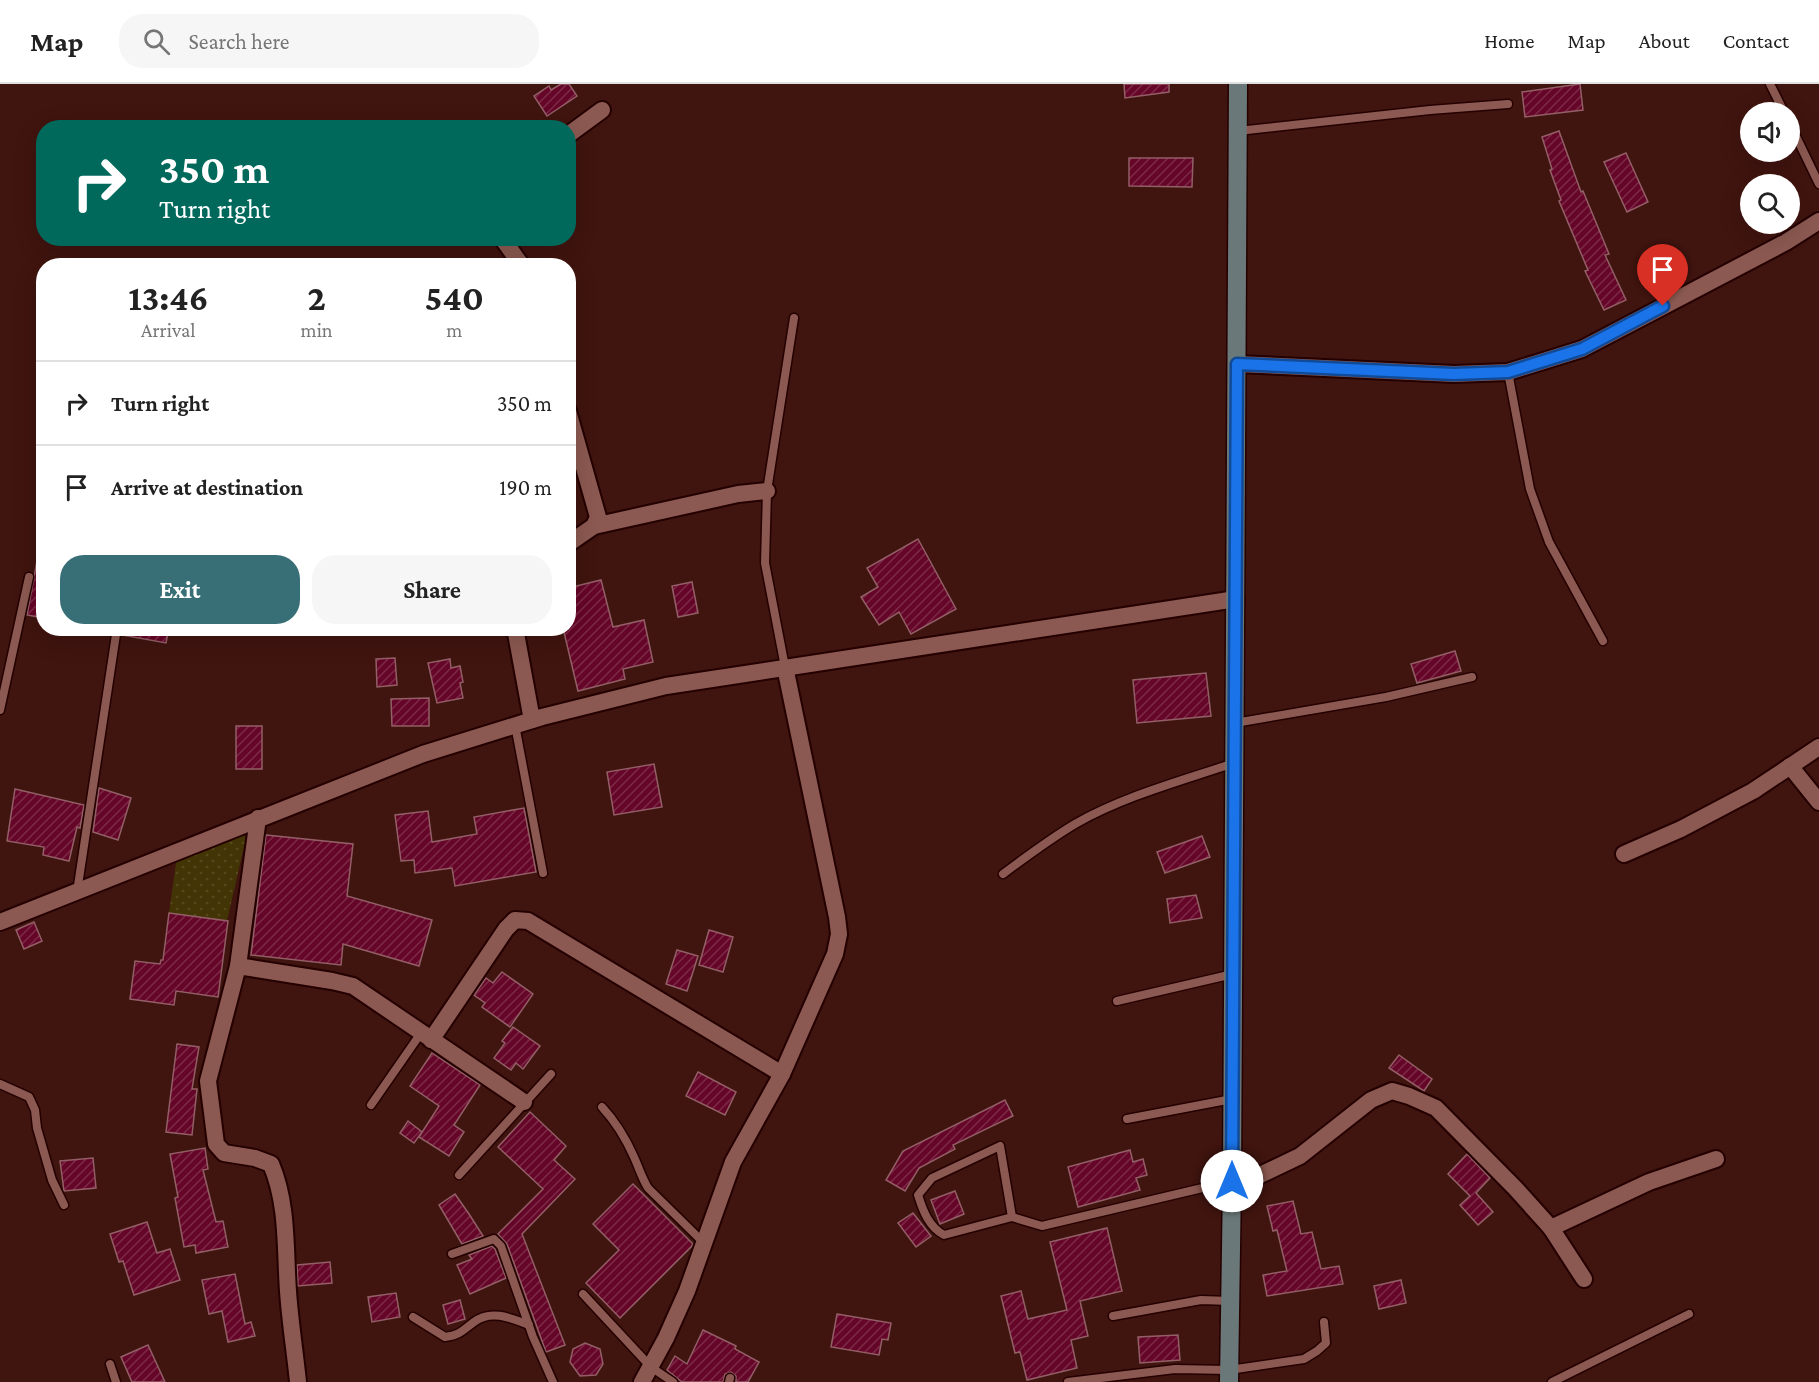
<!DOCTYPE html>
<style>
:root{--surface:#fff;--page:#f6f6f6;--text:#222;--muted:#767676;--line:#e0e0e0;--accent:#386e76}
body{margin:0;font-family:"Crimson Pro",serif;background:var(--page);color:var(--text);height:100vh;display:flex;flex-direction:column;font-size:22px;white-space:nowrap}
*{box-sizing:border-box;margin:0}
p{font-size:20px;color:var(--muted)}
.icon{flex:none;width:33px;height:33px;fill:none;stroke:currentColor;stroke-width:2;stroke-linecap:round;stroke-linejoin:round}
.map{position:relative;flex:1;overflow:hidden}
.sheet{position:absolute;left:36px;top:174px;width:540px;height:378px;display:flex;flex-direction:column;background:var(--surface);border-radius:24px;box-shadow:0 6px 24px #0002}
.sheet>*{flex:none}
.top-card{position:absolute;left:36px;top:36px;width:540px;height:126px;border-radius:24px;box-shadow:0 6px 24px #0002;background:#00695c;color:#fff;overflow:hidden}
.tools{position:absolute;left:1740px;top:18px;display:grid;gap:12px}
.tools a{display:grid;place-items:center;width:60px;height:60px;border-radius:50%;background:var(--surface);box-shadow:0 6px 24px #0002;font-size:30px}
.pin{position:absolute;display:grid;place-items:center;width:51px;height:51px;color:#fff;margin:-62px -26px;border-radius:50% 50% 50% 0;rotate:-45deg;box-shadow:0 0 6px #0007}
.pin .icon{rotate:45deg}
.me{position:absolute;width:66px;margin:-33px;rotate:0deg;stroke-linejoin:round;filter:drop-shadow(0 0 4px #0008)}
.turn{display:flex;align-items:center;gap:21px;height:126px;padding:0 24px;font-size:27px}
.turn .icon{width:78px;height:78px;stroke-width:2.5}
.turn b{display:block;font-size:42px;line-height:51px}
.eta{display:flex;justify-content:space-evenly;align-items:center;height:102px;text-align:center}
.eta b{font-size:36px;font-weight:700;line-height:42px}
.button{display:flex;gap:12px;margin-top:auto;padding:12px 24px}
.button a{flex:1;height:69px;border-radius:24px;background:var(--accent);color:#fff;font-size:24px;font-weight:700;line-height:69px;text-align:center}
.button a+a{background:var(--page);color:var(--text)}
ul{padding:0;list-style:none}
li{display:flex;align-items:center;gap:18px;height:84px;padding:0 24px;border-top:2px solid var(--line)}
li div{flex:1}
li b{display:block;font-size:22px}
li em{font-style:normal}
header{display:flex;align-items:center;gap:36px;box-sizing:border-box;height:84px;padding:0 30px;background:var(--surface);border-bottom:2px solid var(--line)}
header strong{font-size:28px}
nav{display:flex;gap:33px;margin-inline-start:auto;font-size:21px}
.search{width:420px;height:54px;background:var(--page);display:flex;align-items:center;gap:15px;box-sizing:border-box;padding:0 21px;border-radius:24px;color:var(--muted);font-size:22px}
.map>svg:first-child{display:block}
.grass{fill:url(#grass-dots)}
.building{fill:url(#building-hatch);stroke:#935f67;stroke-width:1.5}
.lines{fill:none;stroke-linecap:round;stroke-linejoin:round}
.lane-casing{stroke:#240000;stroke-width:11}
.street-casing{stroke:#240000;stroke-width:20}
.secondary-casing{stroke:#240000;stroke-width:21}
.lane{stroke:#8b5951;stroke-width:8}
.street{stroke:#8b5951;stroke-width:16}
.secondary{stroke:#6b7879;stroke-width:18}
.route-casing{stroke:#114b97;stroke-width:15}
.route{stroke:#1a73e8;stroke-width:10}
</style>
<header>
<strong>Map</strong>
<div class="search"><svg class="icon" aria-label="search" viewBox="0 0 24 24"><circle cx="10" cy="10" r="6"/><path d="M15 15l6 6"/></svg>Search here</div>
<nav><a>Home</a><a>Map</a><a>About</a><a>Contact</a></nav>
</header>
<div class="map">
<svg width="1819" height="1298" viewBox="0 0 1819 1298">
<defs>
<pattern id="grass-dots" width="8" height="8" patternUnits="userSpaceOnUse" patternTransform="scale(1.5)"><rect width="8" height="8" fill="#433405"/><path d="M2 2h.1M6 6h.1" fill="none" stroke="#56481d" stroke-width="1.8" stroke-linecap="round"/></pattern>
<pattern id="building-hatch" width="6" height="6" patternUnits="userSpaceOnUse" patternTransform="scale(1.5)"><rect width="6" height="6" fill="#650527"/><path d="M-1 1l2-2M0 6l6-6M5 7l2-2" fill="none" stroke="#7c2a46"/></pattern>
</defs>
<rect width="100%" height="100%" fill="#40140f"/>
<!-- grass -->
<path class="grass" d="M241,745L246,754L227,837L169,829L177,772Z"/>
<!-- building -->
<g class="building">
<path d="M561,0H569L577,12L547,32L534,12L549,2L551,6Z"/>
<path d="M1124,0H1169V8L1125,14Z"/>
<path d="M1580,0L1583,26L1525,33L1522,8Z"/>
<path d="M1559,47L1581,108L1583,107L1609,170L1605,171L1626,216L1604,226L1585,187L1588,186L1559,117L1561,116L1550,86L1552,85L1542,53Z"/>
<path d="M1626,69L1648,118L1627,128L1604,78Z"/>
<path d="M1129,74H1193L1192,103L1129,102Z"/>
<path d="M918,455L956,525L911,550L899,528L879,541L861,513L878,503L867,484Z"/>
<path d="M37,477H44V534L27,531Z"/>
<path d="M601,496L613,543L644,536L653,578L623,585L625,595L578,607L563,544H568V504Z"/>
<path d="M692,498L698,529L678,533L672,502Z"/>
<path d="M123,544H169L166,559L122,551Z"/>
<path d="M1455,567L1461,587L1417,599L1411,580Z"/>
<path d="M395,574L397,601L377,603L376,575Z"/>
<path d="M450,575L451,584L460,582L463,598L460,599L463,614L437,619L428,579Z"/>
<path d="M1206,589L1211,632L1137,639L1133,596Z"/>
<path d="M429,614V642H392L391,615Z"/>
<rect x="236" y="642" width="26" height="43"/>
<path d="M654,680L662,723L614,731L607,688Z"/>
<path d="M99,704L131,714L118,756L93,748Z"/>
<path d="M15,705L84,721L80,744L77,743L69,777L43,771L44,763L7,757Z"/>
<path d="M524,724L536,788L455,802L452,784L415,789L414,776L401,777L395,731L428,727L432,758L477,750L474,733Z"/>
<path d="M266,751L353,760L347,812L432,836L419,882L343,860L341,881L251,871Z"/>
<path d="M1202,752L1210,773L1165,789L1157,768Z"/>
<path d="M1196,811L1202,834L1170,839L1167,815Z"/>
<path d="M169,829L228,837L218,913L176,907L174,921L130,915L135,877L160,880L161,876H163Z"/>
<path d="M34,838L42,857L24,865L16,846Z"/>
<path d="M709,846L733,853L723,888L699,881Z"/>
<path d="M677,866L698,872L687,907L666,900Z"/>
<path d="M502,888L533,910L510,943L482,923L485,919L474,911L486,894L493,899Z"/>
<path d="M513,943L540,962L523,985L516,979L511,986L494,974L505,959L502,957Z"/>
<path d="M177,960L199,963L192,1005H197L192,1051L166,1048Z"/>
<path d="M432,969L480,1001L454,1041L464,1048L449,1072L419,1053L439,1022L410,1002Z"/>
<path d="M1399,971L1432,995L1424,1007L1389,984Z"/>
<path d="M698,988L736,1008L725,1031L686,1012Z"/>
<path d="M1005,1016L1013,1032L953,1061L955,1065L919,1084L905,1107L886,1096L903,1067Z"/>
<path d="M530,1028L566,1062L554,1076L575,1095L522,1150L565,1261L546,1268L507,1160L498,1150L543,1105L498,1063Z"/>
<path d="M408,1037L422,1048L414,1059L400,1049Z"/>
<path d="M205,1064L208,1085L203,1086L216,1138L223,1137L228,1163L196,1169L195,1161L184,1163L175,1114L178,1113L170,1070Z"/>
<path d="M1130,1066L1133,1078L1143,1075L1147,1091L1136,1094L1140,1106L1078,1123L1068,1083Z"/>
<path d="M1467,1070L1490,1094L1476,1109L1493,1128L1478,1141L1460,1121L1470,1112L1448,1090Z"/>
<path d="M93,1074L96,1104L64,1107L60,1077Z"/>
<path d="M633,1100L693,1160L691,1163L620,1234L586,1199L619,1166L593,1140Z"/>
<path d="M955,1107L964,1130L940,1140L931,1116Z"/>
<path d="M455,1110L469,1130L483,1152L462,1160L439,1121Z"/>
<path d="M1293,1117L1301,1150L1312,1148L1321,1185L1339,1182L1343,1200L1267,1212L1263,1191L1287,1187L1277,1146L1273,1147L1267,1122Z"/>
<path d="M913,1129L931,1152L916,1163L898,1139Z"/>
<path d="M147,1138L157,1169L170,1165L180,1196L134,1211L123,1177L119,1178L110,1150Z"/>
<path d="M1107,1144L1122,1207L1080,1217L1088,1252L1071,1256L1077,1284L1027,1296L1020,1268L1015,1269L1001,1212L1021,1207L1028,1235L1067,1226L1050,1158Z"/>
<path d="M492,1162L495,1165L506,1194L470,1210L457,1181L472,1175L469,1171Z"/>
<path d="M330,1178L332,1199L298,1202L297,1181Z"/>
<path d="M235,1190L245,1240L251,1238L255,1252L228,1258L222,1227L209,1230L202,1196Z"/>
<path d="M1401,1196L1406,1219L1379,1225L1374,1202Z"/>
<path d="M396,1209L400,1233L372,1238L368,1213Z"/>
<path d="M460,1216L465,1235L448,1240L443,1221Z"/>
<path d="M837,1230L891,1239L888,1256L882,1255L879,1271L831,1263Z"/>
<path d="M703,1246L736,1262L735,1265L759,1278L748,1298H736V1292L731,1288L725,1290L723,1298H682L667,1286L675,1272L687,1280Z"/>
<path d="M1178,1251L1180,1276L1140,1279L1138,1253Z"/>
<path d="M585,1259L600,1265L603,1280L596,1291L580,1292L570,1278L573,1265Z"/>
<path d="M148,1261L165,1298H132L121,1273Z"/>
</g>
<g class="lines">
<!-- lane casing -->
<g class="lane-casing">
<g id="lane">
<path d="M1770,0L1784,28"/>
<path d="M1790,40L1819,100"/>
<path d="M1238,47L1430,26L1508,20"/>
<path d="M1508,288L1530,405L1549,458L1603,557"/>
<path d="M785,583L765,479L767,407L794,234"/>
<path d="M0,626L29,493"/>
<path d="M1235,639L1386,613L1472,593"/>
<path d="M515,641L543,789"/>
<path d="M1003,790C1027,772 1050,755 1075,740C1124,712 1181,697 1234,679"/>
<path d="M77,808L117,544"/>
<path d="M1117,917L1233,890"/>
<path d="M0,1000L29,1013L35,1026L37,1044L52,1096L64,1121"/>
<path d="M371,1021L421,949"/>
<path d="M602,1023C616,1038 626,1055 634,1073C639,1084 642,1094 648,1104L704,1159"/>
<path d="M1127,1035L1232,1015"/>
<path d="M459,1091L551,990"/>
<path d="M1012,1133L944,1151C929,1143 923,1127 918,1111L932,1094L1000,1062L1012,1133L1042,1142L1232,1097"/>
<path d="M452,1170L494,1155L501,1162L533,1253L553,1298"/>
<path d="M583,1210L651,1283L673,1298"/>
<path d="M1113,1232L1201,1216L1230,1217"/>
<path d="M413,1233L445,1253C460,1251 462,1247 474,1238C491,1225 511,1234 529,1241"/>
<path d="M110,1280L116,1298"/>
<path d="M729,1298L730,1294"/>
<path d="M1068,1298L1175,1285L1229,1286L1304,1275L1317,1267L1326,1259L1324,1238"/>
<path d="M1552,1298L1689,1230"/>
</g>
</g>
<!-- street casing -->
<g class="street-casing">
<g id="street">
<path d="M568,51L602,26"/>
<path d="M502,154L522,182"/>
<path d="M1237,280L1454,290L1508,288L1582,265L1786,158L1819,137"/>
<path d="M568,327L598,433L594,442L568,460"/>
<path d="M594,442L738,410L767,407"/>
<path d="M515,544L532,636"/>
<path d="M1790,682L1819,718"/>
<path d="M258,734L238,882L208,997L216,1060L224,1069L255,1074L271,1080C288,1120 285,1164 288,1207C290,1237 295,1268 298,1298"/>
<path d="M1624,770L1681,745L1753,707L1819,663"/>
<path d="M0,838L423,670L542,633L666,602L1236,515"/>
<path d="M238,882L332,897L353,902L524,1018"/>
<path d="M431,956L506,845L515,836L528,837L782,990"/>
<path d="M1232,1097L1258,1092L1300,1072L1371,1016L1392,1007L1409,1012L1436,1024L1516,1105L1551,1144L1584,1195"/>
<path d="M1551,1144L1649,1098L1716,1075"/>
<path d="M642,1298L666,1254L687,1207L733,1078L782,990L835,870L839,850L837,833L785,583"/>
</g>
</g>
<!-- secondary casing -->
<g class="secondary-casing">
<path id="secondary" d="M1229,1298L1232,1097L1238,0"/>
</g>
<!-- lane -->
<use href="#lane" class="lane"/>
<!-- street -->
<use href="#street" class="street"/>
<!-- secondary -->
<use href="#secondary" class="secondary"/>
</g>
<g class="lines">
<!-- route casing -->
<g class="route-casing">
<path id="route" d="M1232,1097L1237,280L1454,290L1508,288L1582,265L1663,222"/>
</g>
<!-- route -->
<use href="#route" class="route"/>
</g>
</svg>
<div class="tools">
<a><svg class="icon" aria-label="sound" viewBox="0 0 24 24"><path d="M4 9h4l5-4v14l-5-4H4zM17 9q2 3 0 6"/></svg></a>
<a><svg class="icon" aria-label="search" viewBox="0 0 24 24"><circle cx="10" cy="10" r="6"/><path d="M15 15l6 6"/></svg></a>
</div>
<div class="pin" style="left:1663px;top:222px;background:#d93025"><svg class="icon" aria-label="arrive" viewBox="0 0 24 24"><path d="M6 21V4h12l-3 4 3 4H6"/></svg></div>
<svg class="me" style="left:1232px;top:1097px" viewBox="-20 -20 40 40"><circle r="19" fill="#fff"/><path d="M0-13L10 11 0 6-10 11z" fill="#1a73e8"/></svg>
<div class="top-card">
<div class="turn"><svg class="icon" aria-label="right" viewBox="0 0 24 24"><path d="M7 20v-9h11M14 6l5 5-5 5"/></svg><div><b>350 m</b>Turn right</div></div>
</div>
<section class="sheet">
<div class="eta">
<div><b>13:46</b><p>Arrival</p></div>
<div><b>2</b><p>min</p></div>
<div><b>540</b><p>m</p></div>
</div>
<ul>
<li><svg class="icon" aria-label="right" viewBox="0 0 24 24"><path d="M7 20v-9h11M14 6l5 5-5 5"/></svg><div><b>Turn right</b></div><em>350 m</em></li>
<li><svg class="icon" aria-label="arrive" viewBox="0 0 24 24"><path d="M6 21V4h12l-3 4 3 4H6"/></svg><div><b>Arrive at destination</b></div><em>190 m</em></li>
</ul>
<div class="button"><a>Exit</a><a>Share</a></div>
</section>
</div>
